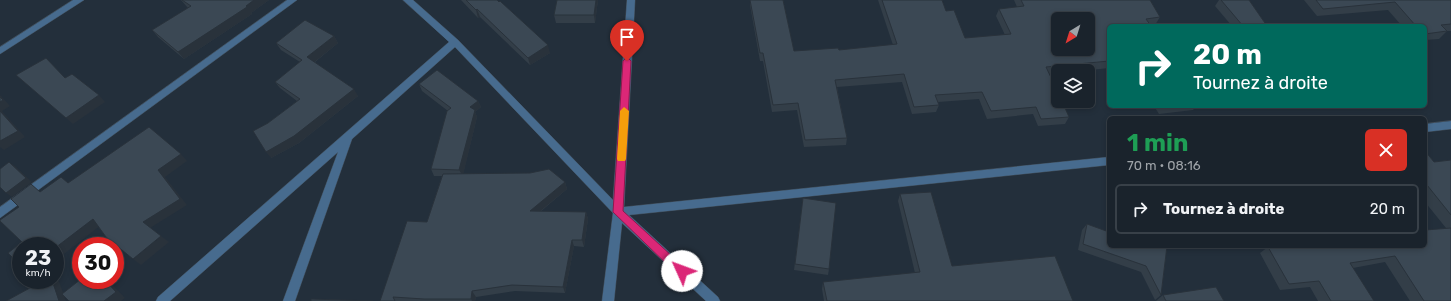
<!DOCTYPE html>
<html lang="fr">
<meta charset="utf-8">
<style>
:root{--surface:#1a232c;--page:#272f38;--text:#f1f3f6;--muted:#9fa4a9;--line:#384048}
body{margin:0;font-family:Rubik,sans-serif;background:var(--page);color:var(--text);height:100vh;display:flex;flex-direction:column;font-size:15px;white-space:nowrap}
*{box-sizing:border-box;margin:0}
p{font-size:13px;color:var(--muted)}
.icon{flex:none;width:22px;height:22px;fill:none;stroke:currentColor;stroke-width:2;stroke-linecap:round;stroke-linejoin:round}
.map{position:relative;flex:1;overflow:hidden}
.side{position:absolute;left:1107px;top:116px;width:320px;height:132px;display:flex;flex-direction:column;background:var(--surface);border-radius:6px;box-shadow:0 2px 6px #0003,0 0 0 1px var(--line)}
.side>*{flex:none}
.top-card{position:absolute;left:1107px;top:24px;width:320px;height:84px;border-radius:6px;box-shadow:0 2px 6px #0003,0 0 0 1px var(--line);background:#00695c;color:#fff;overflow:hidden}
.needle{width:26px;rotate:218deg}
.tools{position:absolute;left:1051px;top:12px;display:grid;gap:8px}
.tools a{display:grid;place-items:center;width:44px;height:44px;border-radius:6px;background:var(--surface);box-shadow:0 2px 6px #0003,0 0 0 1px var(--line);font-size:20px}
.speed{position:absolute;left:12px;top:237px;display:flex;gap:8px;font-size:20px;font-weight:700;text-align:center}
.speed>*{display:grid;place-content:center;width:52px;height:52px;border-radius:50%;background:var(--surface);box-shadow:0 2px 6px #0003,0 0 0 1px var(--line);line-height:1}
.speed small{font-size:10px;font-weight:400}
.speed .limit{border:6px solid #d22;background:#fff;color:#111}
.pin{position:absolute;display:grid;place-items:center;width:34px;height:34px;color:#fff;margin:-41px -17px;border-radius:50% 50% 50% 0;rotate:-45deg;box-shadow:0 0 4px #0007}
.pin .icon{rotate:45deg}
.me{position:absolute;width:44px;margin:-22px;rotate:313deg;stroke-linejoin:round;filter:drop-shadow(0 0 3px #0008)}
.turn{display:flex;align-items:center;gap:14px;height:84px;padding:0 20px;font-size:18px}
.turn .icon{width:52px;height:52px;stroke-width:2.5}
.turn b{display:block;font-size:28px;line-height:34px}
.round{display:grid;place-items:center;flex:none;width:42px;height:42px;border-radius:6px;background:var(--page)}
.overview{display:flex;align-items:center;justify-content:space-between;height:68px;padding:0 20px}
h1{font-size:24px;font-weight:700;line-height:30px;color:#1e9e55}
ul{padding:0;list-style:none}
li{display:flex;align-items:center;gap:12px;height:50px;margin:0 8px 6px;padding:0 12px;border:2px solid var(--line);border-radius:6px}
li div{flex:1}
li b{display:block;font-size:15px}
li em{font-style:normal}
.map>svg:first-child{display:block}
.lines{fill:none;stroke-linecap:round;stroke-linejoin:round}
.minor-casing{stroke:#414d58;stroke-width:1}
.minor{fill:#476b8e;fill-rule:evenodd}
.wall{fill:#333e48}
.shaded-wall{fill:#29323b}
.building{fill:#3b4854;stroke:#29323b;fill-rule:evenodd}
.route{fill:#db2777;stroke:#8e194d}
.slow{fill:#f59e0b}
</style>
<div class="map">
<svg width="1451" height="301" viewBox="0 0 1451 301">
<rect width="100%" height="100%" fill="#232f3b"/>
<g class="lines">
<!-- minor casing -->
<g class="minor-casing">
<g id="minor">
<path d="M73,0H84L0,54V47Z"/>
<path d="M287,0H297L0,218V207Z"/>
<path d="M403,0H413L458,40L613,200L627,0H635L624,207L1109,157V165L629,215L718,297L720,301H706L622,223L614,301H602L613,213L455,47L352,139L295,301H283L338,152L170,301H156L158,297L449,42Z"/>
<path d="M1451,121V129L1425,132V124Z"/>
</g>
</g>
<!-- minor -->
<use href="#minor" class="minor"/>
</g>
<!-- wall -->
<g class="wall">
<path d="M181,0H269L251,13L252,14L184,59L158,37L152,30L188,8Z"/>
<path d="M461,0H497L550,53L530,65L480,17L478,18Z"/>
<path d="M557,0H598L595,23H556L554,15Z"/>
<path d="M750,0H783L794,51L839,50L893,45L878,0H942L946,11L965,38L1005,35L996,16L999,9L1017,7L1014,0H1150L1160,17L1155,25L1109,26V68L1081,71H1058V73L1049,74L1069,117L1065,124L1038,126L1033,114L987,119L979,99L938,102L939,105L936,112L912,114L902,82L837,87L847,138L846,145L804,147L797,110L772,112L763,61H760L750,5Z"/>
<path d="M1219,0H1249L1267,26H1232L1215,6Z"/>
<path d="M1304,0H1451V31H1447L1439,39L1425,40V26H1402L1388,10L1317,16Z"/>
<path d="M334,36L338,43L315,62L358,96L299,143L271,158L268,123L297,101L280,88L275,82L300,62L281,50L276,43Z"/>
<path d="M419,84L478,101L481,107L475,112L477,117L463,174L565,182L567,189L540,212H586L588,219L584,247L574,246L565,293L515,291L476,297L475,301H380L427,222L442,176H434L431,169L448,111L422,91Z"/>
<path d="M1154,106H1196L1193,110L1159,114Z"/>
<path d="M1425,151L1434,162L1451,160V301H1410L1385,262L1353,268L1374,301H1318L1310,287L1280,290L1260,253L1268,247L1425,246L1446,228L1425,202Z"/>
<path d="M900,194L952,266L1073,301H824L822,289L823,282L915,273L898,201Z"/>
<path d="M803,198L829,269L828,275L794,270Z"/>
<path d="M1087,224L1109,246H1167L1161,295L1155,300L1141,272L1078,250L1082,230Z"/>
<path d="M1163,295L1224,301H1156Z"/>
</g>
<!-- shaded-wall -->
<g class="shaded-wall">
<path d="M254,0H269L251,13L252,14L184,59L178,52Z"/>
<path d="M596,0H598L595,23L594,15Z"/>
<path d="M477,9L480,17L478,18L476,10Z"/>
<path d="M334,36L338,43L312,64L307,57Z"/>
<path d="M548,45L550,53L530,65L528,58Z"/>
<path d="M354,89L358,96L299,143L271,158L266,152Z"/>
<path d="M0,95L10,106L2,111L25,137L4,150L0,147Z"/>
<path d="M99,95L105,102L73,124L66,118Z"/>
<path d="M478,101L481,107L475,112L477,117L463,176L459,170L470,107Z"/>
<path d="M181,154L187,161L165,177L187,205L150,228L143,222L158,170Z"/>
<path d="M9,162L15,166L32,182L12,197L6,193Z"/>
<path d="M565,182L567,189L532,218L530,211Z"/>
<path d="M586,212L588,219L584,247L582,240Z"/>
<path d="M93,219L101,225L55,261V248Z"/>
<path d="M161,236L169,242L141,265L133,259Z"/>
<path d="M572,240L574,246L565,293L563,287Z"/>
<path d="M55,270L66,301H59L52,280H55Z"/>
<path d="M105,280H108L125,298L121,301H104Z"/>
<path d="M472,291L476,297L475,301H472L471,299Z"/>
</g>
<!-- building -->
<g class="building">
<path d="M182,0H254L246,6L247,7L178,52L152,30L191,6Z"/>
<path d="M466,0H497L499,2L500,1L548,45L528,58L477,9L476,10Z"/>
<path d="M557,0H596L594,15H554Z"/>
<path d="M750,0H783L794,51L838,48L839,50L897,44L882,0H942L946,11L954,10L965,38L1011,34L999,9L1024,6L1021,0H1150L1160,17L1146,19L1151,26H1109V61L1046,67L1058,92V101H1062L1069,117L1041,119L1036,107L991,111L982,92L935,95L939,105L914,107L904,74L835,80L847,138L805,140L798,103L773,105L763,53H760ZM1058,19H1088V49H1058Z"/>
<path d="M1221,0H1249L1267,26H1243Z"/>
<path d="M1316,0H1451V24L1441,25L1447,31L1425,34V26H1416L1395,2L1323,9Z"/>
<path d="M305,20L334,36L307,57L354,89L294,136L266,152L253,131L268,123L300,99L275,82L302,60L276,43Z"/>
<path d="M46,58L65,78L72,74L99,95L66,118L16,75Z"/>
<path d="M437,70L478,101L470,107L475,110L459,170L431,169L447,111L451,108L419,84Z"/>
<path d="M0,97L3,100L0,102Z"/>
<path d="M1164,106H1174L1164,107Z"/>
<path d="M0,111L18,131L0,141Z"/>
<path d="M149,127L181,154L158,170L180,199L143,222L161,236L133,259L106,237L93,219L55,248V246H21V266L8,253L22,242L0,221V220L19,207L11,199L31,184L40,192L61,177L68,183Z"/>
<path d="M1425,151L1434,162L1451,160V215L1427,185L1425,186Z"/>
<path d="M9,162L26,178L6,193L0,187V169Z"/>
<path d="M549,169L565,182L530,211L586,212L582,240H572L563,287L512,285L472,291L471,299H424L393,297L395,301H380L407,221L427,222L443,174L530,173Z"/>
<path d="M931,192L952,266L1055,256L1073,301H827L823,282L920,272L900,194Z"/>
<path d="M803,198L836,203L829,269L795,264Z"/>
<path d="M1087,224L1109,232V246H1167L1161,295L1146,266L1083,244Z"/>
<path d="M1451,228V301H1424L1395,256L1350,263L1374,301H1331L1319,281L1289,284L1268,247L1277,246H1425V230Z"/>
<path d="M81,279V280H105L116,292L104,301H69L62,294Z"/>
<path d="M36,280H52L59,301H6L39,283Z"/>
<path d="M1216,287L1224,301H1166L1163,295Z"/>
<path d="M311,299L373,301H311Z"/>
</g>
<!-- route -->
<path class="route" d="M627,57L631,61L623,211L685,268L687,271L685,275L682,276L678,275L613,212L623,61Z"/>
<!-- slow -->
<path class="slow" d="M624,107L629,111L626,159L625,161H618L617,159L620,111Z"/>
</svg>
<div class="tools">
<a><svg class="needle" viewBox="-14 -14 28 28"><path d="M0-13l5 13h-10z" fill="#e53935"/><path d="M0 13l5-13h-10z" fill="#9fa4a9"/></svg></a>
<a><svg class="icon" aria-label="layers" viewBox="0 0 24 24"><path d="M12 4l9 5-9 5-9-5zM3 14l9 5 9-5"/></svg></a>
</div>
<div class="speed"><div>23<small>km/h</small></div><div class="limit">30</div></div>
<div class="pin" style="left:627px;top:61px;background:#d93025"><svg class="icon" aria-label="arrive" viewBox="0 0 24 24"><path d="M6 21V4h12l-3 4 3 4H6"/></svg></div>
<svg class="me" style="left:682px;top:271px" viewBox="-20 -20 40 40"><circle r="19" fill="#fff"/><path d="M0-13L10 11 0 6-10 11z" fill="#db2777"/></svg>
<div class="top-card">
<div class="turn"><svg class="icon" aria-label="right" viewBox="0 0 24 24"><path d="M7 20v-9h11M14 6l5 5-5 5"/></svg><div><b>20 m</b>Tournez à droite</div></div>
</div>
<section class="side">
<div class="overview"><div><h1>1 min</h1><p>70 m · 08:16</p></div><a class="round" style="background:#d93025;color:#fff"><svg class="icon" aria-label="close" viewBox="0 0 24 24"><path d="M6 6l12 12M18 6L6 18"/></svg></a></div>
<ul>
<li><svg class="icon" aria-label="right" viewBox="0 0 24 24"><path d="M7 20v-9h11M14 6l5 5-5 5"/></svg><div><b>Tournez à droite</b></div><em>20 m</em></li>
</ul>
</section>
</div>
